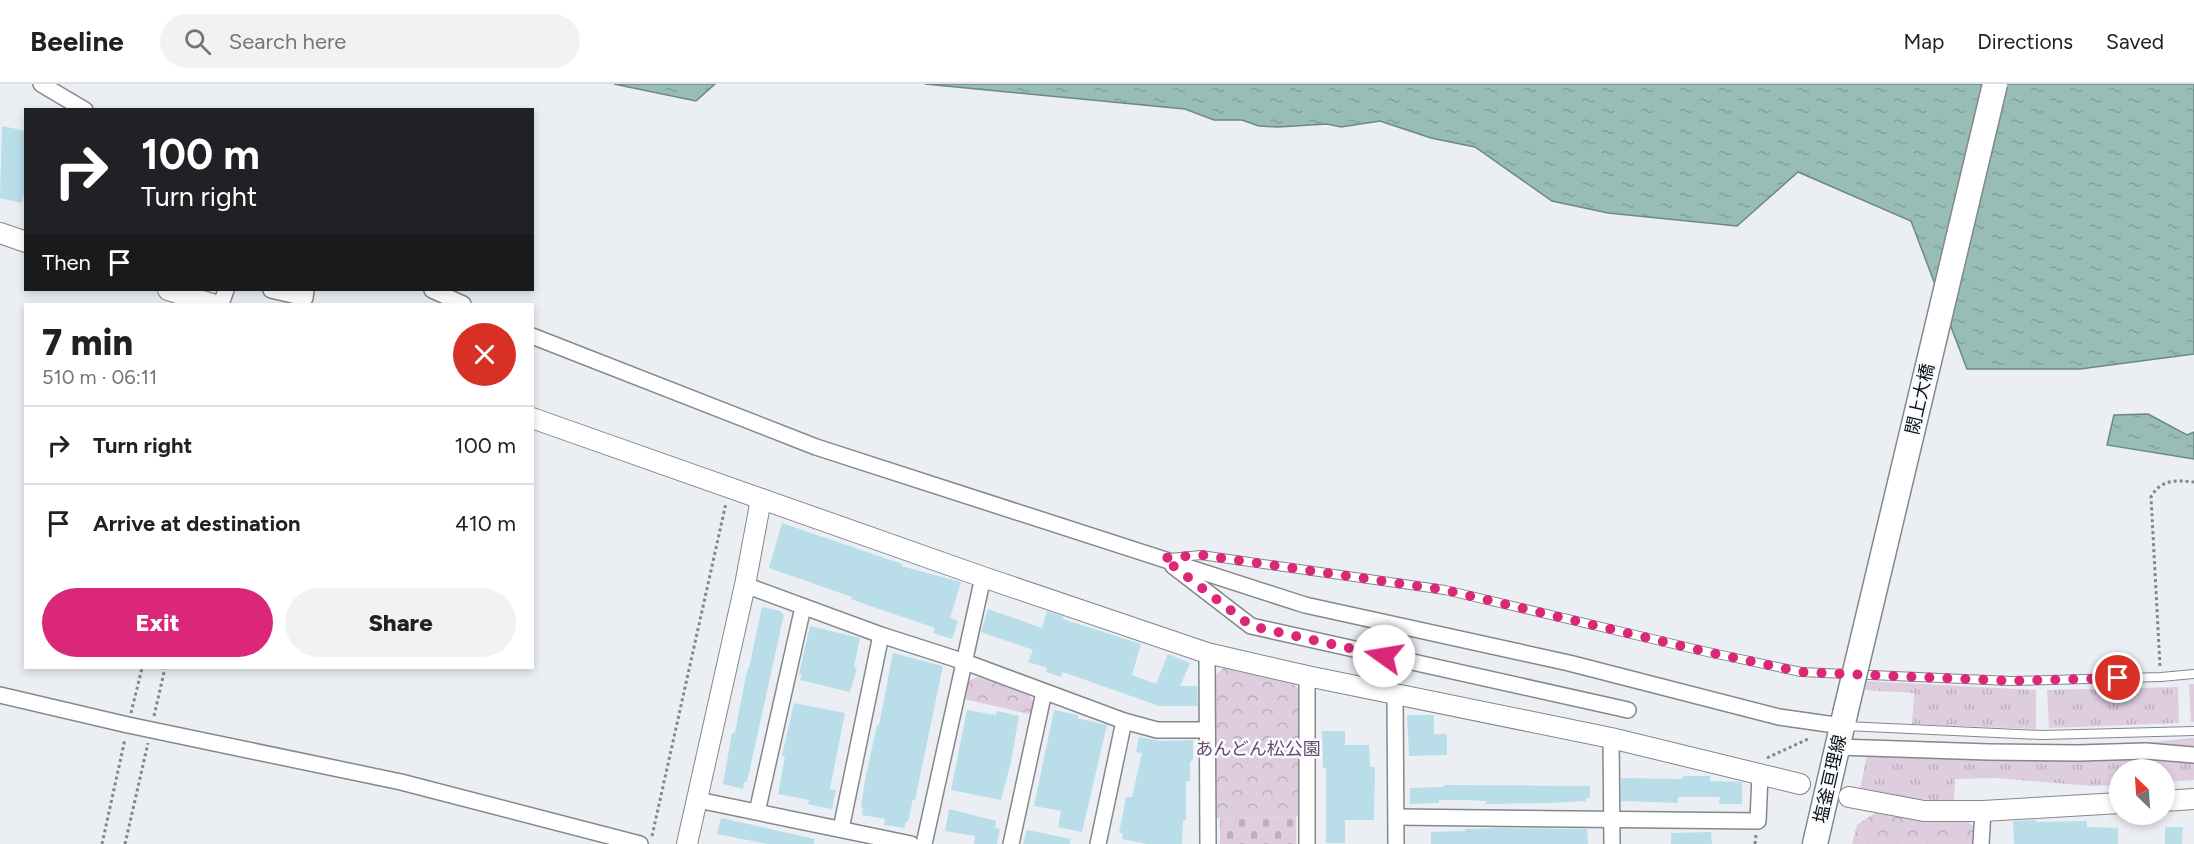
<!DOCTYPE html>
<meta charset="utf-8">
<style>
:root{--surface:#fff;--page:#f2f2f2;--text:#202124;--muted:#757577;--line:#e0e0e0;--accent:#db2777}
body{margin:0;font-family:Figtree,"Noto Sans JP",sans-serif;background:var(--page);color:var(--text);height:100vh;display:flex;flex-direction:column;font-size:22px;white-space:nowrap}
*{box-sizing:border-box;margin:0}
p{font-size:20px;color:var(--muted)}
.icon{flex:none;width:33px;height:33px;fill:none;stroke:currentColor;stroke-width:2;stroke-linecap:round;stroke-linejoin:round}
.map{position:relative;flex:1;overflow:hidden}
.drawer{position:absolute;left:24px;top:219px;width:510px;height:366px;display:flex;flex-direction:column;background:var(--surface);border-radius:0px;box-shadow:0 3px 9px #0003}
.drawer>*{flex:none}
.top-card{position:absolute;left:24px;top:24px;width:510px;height:183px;border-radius:0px;box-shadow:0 3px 9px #0003;background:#202124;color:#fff;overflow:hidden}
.needle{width:39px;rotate:335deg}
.buttons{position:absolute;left:2109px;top:675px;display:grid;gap:12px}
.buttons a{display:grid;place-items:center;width:66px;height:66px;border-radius:50%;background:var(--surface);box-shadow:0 3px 9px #0003;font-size:30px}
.pin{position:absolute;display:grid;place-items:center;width:51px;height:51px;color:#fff;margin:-26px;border:3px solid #fff;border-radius:50%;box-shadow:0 2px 6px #0007}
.me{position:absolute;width:66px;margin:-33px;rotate:283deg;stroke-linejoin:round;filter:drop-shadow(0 0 4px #0008)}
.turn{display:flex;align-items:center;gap:21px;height:126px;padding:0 18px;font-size:27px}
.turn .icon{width:78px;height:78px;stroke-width:2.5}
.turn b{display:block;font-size:42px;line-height:51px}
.then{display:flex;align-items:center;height:57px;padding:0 18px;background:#0003;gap:12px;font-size:22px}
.round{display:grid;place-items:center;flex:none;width:63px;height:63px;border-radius:32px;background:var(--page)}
.overview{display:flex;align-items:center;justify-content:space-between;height:102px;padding:0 18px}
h1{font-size:36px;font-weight:800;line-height:45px}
.button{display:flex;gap:12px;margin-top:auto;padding:12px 18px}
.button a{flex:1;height:69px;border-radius:36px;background:var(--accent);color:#fff;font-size:24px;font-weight:800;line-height:69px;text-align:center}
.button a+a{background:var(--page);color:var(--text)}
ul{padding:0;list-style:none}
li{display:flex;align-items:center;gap:18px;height:78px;padding:0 18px;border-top:2px solid var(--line)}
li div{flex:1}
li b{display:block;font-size:22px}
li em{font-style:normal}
header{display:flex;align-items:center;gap:36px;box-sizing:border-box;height:84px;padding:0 30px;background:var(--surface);border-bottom:2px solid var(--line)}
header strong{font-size:28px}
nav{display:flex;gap:33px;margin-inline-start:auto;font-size:21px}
.search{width:420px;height:54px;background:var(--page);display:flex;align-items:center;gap:15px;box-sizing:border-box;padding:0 21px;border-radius:33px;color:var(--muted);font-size:22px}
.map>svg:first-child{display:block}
.grass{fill:url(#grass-tufts)}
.cemetery{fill:url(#cemetery-stones)}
.park{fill:url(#park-crowns)}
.water{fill:url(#water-ripples);stroke:#6e8884;stroke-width:1.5}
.building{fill:#b9dde9}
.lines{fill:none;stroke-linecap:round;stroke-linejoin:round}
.service-casing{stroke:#84878c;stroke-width:10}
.minor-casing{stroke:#84878c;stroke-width:18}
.tertiary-casing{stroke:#84878c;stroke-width:22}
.primary-casing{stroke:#84878c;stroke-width:27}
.path{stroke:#84878a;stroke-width:3;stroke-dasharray:3 3;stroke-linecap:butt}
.service{stroke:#fff;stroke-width:8}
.minor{stroke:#fff;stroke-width:15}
.tertiary{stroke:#fff;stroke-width:20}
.primary{stroke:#fff;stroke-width:24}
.primary-bridge-casing{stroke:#84878c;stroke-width:27;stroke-linecap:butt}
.primary-bridge{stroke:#fff;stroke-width:24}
.route{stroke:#db2777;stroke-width:10;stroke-dasharray:0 18}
.labels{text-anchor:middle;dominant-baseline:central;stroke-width:5;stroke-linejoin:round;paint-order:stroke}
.street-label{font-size:18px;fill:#0d0e10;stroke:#f9fcff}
.park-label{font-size:18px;fill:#6a496d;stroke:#f9fcff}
</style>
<header>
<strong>Beeline</strong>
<div class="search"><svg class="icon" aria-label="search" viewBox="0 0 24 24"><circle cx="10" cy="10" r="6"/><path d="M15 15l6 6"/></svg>Search here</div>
<nav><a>Map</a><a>Directions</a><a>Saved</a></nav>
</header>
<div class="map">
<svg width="2194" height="760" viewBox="0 0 2194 760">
<defs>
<pattern id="grass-tufts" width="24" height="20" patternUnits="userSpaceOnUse" patternTransform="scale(1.5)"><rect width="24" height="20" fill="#deccdf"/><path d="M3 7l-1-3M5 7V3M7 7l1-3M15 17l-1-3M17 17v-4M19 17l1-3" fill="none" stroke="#bdaebe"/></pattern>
<pattern id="cemetery-stones" width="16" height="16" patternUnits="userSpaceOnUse" patternTransform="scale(1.5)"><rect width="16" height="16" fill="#deccdf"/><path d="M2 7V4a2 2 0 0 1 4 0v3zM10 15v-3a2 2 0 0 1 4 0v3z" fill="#bdaebe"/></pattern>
<pattern id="park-crowns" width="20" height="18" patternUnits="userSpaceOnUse" patternTransform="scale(1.5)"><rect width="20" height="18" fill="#deccdf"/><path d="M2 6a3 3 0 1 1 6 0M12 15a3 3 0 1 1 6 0" fill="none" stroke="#bdaebe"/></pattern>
<pattern id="water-ripples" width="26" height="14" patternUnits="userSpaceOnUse" patternTransform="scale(1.5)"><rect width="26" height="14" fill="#97bdb6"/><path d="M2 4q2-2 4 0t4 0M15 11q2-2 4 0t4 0" fill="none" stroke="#81a19b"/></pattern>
</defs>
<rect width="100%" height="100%" fill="#ebeff3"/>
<!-- grass -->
<g class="grass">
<path d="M1867,597L2036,606V645L1912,640L1914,609L1865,606Z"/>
<path d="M2189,600H2194V638H2191Z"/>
<path d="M2178,603L2179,639L2049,644L2047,606Z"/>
<path d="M2194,654V666L1855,660L1859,656L2029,661L2153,658Z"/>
<path d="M1867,671L2151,673L2194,677V696L2165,698L2164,686H2120L2119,701L2092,702L1996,694L1955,695L1954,717L1911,715L1860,705Z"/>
</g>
<!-- cemetery -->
<path class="cemetery" d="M1296,732V760H1220V734Z"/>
<!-- park -->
<g class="park">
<path d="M1225,583L1293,599L1301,608V732L1215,734L1216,591Z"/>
<path d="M978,593L1029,610L1035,621L1033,631L964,615L968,597Z"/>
<path d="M1875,729L1923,734L1965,735L1976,745L1975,760H1852L1857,741Z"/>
</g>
<!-- water -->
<g class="water">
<path d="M614,0H715L696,17Z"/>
<path d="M925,0H2194V270L2080,285H1967L1911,137L1798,88L1737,142L1608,129L1552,117L1475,63L1431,54L1380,37L1341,43L1327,40L1278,43L1259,42L1242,36H1214L1185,25Z"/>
<path d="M2148,330L2187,351L2194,348V375L2107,361L2114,331Z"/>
</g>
<!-- building -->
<g class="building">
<path d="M2,42L26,47V101L22,119L0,114Z"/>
<path d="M782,439L902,480L901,482L961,498L950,534L958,537L952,555L933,549L935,544L879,525L851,515L852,513L769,484Z"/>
<path d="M762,523L781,527V529L784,530L747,698H744L743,705L723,700L732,649H735L744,601L748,584H749Z"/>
<path d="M988,525L1042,544L1047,527L1064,533L1063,535L1141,560L1132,591L1156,600L1168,570L1190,579L1180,602H1197L1198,622H1159L1063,588L1061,593L1046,588L1047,584L1028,578L1033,566L981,548Z"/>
<path d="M810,542L860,554L854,583L857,584L850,608L800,596L802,591L799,590Z"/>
<path d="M893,569L943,582L915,716L913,715L908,738H906L904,744L884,741L885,735L862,731L863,724L861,723L865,696L877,641H879Z"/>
<path d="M794,619L845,629L830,705L836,706L832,725L808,720L809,716L778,710L785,672H782Z"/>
<path d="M967,626L996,631L997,627L1019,632L1011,678L1001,716L951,706Z"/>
<path d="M1054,626L1078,631L1077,634L1107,641L1082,748L1058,743L1061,727L1034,722Z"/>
<path d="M1407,631H1434V650H1447V671L1409,672Z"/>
<path d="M1322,647H1345V661H1369L1370,683H1375L1374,736H1345V759H1326V684H1323Z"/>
<path d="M1139,653L1160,657L1193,656V677H1190V697H1186V736H1183L1182,760H1147L1122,755L1123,749H1119L1126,713H1132L1142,669L1136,668Z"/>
<path d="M1683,692H1710V697L1742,698V720H1719L1720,713H1678V719L1621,717V694L1682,695Z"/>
<path d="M1444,701L1590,702V714H1586V717L1549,719L1486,720V717L1464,716H1439V719L1410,720V704L1444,703Z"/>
<path d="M949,725L996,737L995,744L1000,745L997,760H974L975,752L945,747Z"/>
<path d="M721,734L815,755L814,760H768L717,750Z"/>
<path d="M2036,736V738L2087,737V743L2118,744V760H2014L2013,737Z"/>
<path d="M2165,743H2183L2182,760H2165Z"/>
<path d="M1495,744L1587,745L1588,760H1431V748L1465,747V745Z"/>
<path d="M1027,746L1071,755L1070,760H1023Z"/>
<path d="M1711,748L1712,760H1671V749Z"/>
</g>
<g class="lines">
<!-- service casing -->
<g class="service-casing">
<g id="service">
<path d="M1170,474L1201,471L1445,506L1703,567L1801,588L2011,597L2161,593L2194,590"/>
<path d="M1845,642L2042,651L2194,647"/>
</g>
</g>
<!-- minor casing -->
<g class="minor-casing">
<g id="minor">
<path d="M41,0L85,26"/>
<path d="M271,206L305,214L306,206"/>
<path d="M432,206L463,220"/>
<path d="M221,220L226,206"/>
<path d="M532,252L816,363L1305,521L1569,579L1779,633L1842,642"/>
<path d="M1173,482L1251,542L1628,626"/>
<path d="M745,501L881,551L965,578L1124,637L1157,646H1207"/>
<path d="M1207,569L1208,760"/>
<path d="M1307,592V760"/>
<path d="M1395,610L1396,760"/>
<path d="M0,611L128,641L401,698L640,760"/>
<path d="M1611,654L1612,760"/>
<path d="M1838,663L1989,668L2079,669L2146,667L2194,671"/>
<path d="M698,716L911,760"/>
<path d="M757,728L803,523"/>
<path d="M1396,733L1758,737L1760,691"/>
<path d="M841,745L881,551"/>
<path d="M924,760L983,493"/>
<path d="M1011,760L1044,608"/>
<path d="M1098,760L1124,637"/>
<path d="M1981,760L1983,727"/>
</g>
</g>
<!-- tertiary casing -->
<g class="tertiary-casing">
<g id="tertiary">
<path d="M0,149L26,158"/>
<path d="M168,206L212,220"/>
<path d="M532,334L983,493L1207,569L1307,592L1611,654L1800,700"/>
<path d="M1849,713L1924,727H1983L2120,719"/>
<path d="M2164,717L2194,715"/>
<path d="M687,760L745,501L761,415"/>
</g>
</g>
<!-- primary casing -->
<g class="primary-casing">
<path id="primary" d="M1815,760L1845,630"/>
</g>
<!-- path -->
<g class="path">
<path d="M2160,582L2151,413C2161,395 2176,396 2194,398"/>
<path d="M131,629L142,584"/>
<path d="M154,632L165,584"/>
<path d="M1767,674L1810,654"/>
<path d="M652,752L726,419"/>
<path d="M102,760L125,655"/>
<path d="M125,760L148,659"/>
<path d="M1755,760L1756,751"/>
</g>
<!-- service -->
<use href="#service" class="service"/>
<!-- minor -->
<use href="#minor" class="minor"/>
<!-- tertiary -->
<use href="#tertiary" class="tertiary"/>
<!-- primary -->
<use href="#primary" class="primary"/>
<!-- primary-bridge casing -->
<g class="primary-bridge-casing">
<path id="primary-bridge" d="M1845,630L1995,0"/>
</g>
<!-- primary-bridge -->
<use href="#primary-bridge" class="primary-bridge"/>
</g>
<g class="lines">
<!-- route -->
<path class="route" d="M1384,572L1251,542L1163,474L1201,471L1445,506L1703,567L1801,588L2011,597L2118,594"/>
</g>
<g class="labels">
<!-- street labels -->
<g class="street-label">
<text transform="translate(1920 315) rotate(-77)">閖上大橋</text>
<text transform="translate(1830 695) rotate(-77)">塩釜亘理線</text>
</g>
<!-- park labels -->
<g class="park-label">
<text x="1258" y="665">あんどん松公園</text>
</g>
</g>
</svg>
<div class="buttons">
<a><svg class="needle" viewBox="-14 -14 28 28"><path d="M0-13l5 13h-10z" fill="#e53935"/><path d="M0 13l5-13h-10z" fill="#757577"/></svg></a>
</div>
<div class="pin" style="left:2118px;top:594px;background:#d93025"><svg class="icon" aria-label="arrive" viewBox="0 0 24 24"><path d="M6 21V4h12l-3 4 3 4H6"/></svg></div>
<svg class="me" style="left:1384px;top:572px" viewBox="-20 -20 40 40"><circle r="19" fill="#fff"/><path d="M0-13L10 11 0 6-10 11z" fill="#db2777"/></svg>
<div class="top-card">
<div class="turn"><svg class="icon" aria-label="right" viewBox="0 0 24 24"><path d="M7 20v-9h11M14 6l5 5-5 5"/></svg><div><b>100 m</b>Turn right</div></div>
<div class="then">Then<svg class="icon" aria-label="arrive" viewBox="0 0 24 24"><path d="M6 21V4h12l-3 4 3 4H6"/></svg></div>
</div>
<section class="drawer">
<div class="overview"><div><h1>7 min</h1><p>510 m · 06:11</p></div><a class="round" style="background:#d93025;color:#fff"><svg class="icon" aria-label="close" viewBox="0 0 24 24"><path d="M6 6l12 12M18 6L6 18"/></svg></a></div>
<ul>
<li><svg class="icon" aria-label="right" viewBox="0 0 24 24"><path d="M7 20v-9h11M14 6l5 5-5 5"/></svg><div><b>Turn right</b></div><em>100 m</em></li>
<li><svg class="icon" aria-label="arrive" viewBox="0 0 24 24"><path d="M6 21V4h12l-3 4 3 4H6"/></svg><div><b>Arrive at destination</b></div><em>410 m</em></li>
</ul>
<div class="button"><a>Exit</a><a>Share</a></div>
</section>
</div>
